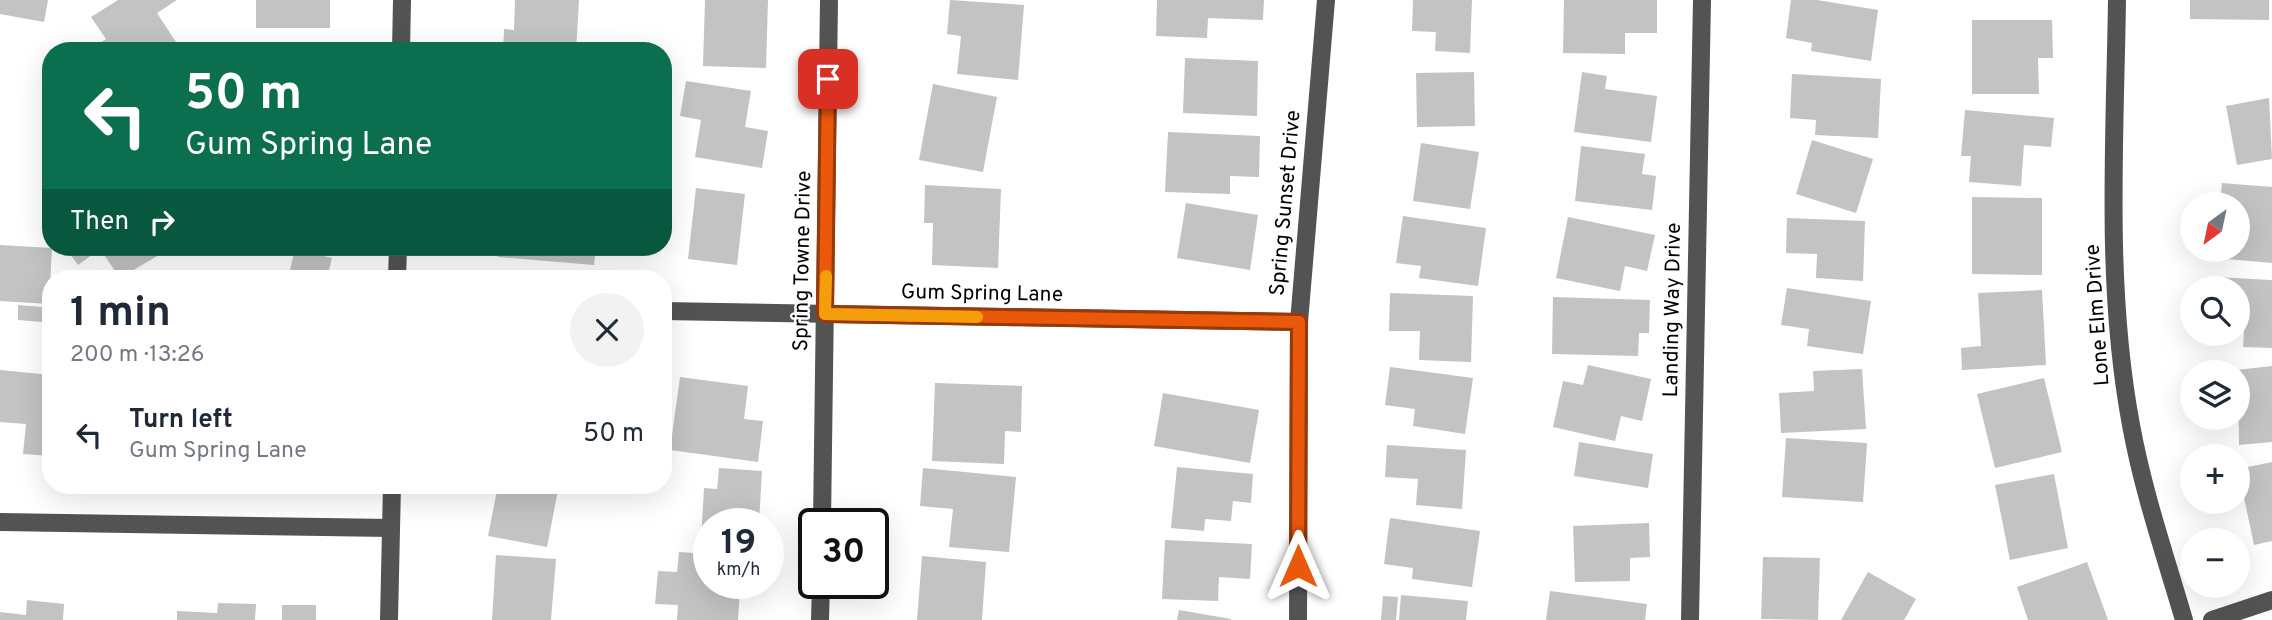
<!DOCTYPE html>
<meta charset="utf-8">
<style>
:root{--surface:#fff;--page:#f2f2f3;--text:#1f2937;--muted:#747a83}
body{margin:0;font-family:Overpass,sans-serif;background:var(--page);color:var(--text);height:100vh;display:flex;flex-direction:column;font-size:26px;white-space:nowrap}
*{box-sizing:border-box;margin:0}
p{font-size:23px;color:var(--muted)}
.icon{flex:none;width:38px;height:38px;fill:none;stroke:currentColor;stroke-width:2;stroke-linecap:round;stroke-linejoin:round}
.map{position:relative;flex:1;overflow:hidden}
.side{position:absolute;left:42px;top:270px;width:630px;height:224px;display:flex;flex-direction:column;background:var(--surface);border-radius:28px;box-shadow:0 7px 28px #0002}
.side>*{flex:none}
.hud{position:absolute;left:42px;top:42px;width:630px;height:214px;border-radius:28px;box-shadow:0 7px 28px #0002;background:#0b6e4f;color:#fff;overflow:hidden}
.needle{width:46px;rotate:213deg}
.controls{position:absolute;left:2180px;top:192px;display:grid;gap:14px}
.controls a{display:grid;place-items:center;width:70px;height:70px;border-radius:50%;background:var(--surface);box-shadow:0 7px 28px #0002;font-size:35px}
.speed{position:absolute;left:693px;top:508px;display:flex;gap:14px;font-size:35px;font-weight:700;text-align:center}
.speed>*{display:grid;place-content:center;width:91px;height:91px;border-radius:50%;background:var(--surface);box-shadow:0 7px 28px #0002;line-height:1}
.speed small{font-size:18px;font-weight:400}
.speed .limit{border:4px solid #111;border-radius:10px;background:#fff;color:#111}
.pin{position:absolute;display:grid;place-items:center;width:60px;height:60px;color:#fff;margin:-30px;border-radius:14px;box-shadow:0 4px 10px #0006}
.me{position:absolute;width:77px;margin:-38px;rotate:0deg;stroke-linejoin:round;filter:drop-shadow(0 0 5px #0008)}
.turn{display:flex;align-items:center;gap:24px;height:147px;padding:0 28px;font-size:32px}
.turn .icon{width:91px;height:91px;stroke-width:2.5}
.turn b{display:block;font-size:49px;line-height:60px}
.then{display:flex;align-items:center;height:66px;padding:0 28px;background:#0003;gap:14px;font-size:26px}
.round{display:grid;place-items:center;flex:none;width:74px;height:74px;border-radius:37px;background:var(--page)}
.head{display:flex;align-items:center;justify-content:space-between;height:119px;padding:0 28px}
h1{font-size:42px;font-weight:700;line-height:52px}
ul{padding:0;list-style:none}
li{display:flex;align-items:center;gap:21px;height:91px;padding:0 28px}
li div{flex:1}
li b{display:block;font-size:26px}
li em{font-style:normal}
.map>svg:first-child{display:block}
.building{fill:#c3c3c3}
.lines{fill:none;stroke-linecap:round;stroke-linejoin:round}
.minor{stroke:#535353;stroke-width:18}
.route-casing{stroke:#983908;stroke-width:18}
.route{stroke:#ea580c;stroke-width:12}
.slow{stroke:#f59e0b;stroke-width:12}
.labels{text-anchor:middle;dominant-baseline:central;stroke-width:5;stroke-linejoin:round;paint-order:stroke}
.street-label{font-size:21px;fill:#000;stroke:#fff}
</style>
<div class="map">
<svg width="2272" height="620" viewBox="0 0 2272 620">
<rect width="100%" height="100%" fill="#fff"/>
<!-- building -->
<g class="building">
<path d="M0,0H48L44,22L0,14Z"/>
<path d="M118,0H177L157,13L176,42L162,51H88L106,39L91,17Z"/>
<rect x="256" y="0" width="74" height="28"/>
<path d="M515,0H579L576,51H503L504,29L514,30Z"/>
<path d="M705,0H768L766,68L703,66Z"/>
<path d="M950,0L1024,5L1018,80L957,74L961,36L947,34Z"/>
<path d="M1157,0H1264L1263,20L1208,18L1207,38L1156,36Z"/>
<path d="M1413,0H1472L1470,53L1435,51L1436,32L1412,31Z"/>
<path d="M1564,0H1657V33H1625V54L1563,53Z"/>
<path d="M1791,0H1817L1878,10L1871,61L1811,51L1812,43L1786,38Z"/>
<path d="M2190,0H2269V20L2190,19Z"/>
<path d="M1972,20H2052L2053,58H2038L2039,94H1972Z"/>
<path d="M1185,58L1258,61L1257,116L1183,113Z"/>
<path d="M1474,72L1475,126L1417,127L1416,73Z"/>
<path d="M1582,72L1607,76L1605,89L1657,96L1651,142L1574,132Z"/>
<path d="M1792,74L1881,79L1878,138L1815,135L1816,120L1790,118Z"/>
<path d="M686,81L751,91L745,127L768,131L762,168L695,157L701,120L680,116Z"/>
<path d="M933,84L997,97L983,172L919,160Z"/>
<path d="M2269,98L2272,159L2237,165L2226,106Z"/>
<path d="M1965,110L2054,118L2051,147L2024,145L2021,186L1969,182L1971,156H1961Z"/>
<path d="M1168,132L1260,136L1259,177L1230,176V194L1165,192Z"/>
<path d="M1812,140L1873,159L1856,213L1796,194Z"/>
<path d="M1421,143L1479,152L1470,209L1413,201Z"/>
<path d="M1581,146L1645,154L1642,174L1656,176L1652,210L1575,201Z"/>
<path d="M2222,183L2272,187V263L2216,258V250H2238V205H2220Z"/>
<path d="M925,185L1001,189L998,268L932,265L933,223H924Z"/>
<path d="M696,188L745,194L737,265L688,259Z"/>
<path d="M1972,197L2042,198V275L1972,274Z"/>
<path d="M1186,203L1258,215L1250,270L1177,258Z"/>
<path d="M1403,216L1486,228L1478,286L1419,278L1421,266L1396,263Z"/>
<path d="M1568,217L1655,235L1647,271L1625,266L1620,291L1556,278Z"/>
<path d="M1787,218L1865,221L1863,281L1816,278L1817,254L1786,253Z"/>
<path d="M0,245L52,248L49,304L0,301Z"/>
<path d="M65,247H154L159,255L120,278L100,249L78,265Z"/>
<path d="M499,247H596L594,265L498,257Z"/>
<path d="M295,249L332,258L327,278H288Z"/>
<path d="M2215,277L2272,280V348L2243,347L2245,316H2238V289H2215Z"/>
<path d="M1787,288L1871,301L1863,354L1807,346L1809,329L1781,325Z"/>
<path d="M2042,290L2046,365L1962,370L1961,348L1981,346L1978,293Z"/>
<path d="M1390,293L1473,296L1471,362L1419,360L1420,331H1389Z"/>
<path d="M1553,297L1650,300L1649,333H1639L1638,356L1552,354Z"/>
<path d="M18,305L43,307L42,322L18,320Z"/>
<path d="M1588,365L1651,379L1642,421L1621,416L1615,441L1553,427L1563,381L1583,385Z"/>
<path d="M2272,366V442L2239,445L2238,373L2227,371Z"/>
<path d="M1390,367L1473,378L1465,434L1413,426L1415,409L1385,405Z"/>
<path d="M1862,369L1866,429L1781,433L1779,393L1814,391L1813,371Z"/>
<path d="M0,370L51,375V456L23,454L26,424L0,422Z"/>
<path d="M680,377L748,386L744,419L763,421L758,462L670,450Z"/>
<path d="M2044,378L2062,452L1995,468L1977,394Z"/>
<path d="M935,383L1022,386L1021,432L1005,431L1004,464L932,461Z"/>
<path d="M1163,393L1259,410L1250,463L1154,446Z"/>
<path d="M1786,438L1867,443L1863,502L1782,497Z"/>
<path d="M1579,442L1653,454L1648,488L1574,476Z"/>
<path d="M1387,445L1466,450L1462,509L1416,505L1418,479L1385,477Z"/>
<path d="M2272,462V541L2254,545L2238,469Z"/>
<path d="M1177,467L1253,474L1251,503L1233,501L1231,521L1205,519L1204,531L1171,528Z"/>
<path d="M719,468L762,471L759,523H709V541H701L704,488L717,489Z"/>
<path d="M923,468L1016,477L1009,552L949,547L953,509L920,506Z"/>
<path d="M2054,474L2068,548L2010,560L1995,485Z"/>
<path d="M498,485H559L547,547L488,536Z"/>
<path d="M1390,518L1480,531L1472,587L1412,579L1413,568L1384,564Z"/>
<path d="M1649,523L1650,557L1630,558V581L1575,582L1573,526Z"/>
<path d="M1165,540L1252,544L1250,579L1219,577L1218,601L1162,599Z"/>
<path d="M679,552L709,554V583H757V590L740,589L738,620H677L678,605L655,604L658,571L677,572Z"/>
<path d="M496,555L556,559L551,620H492Z"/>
<path d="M922,556L986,562L982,620H917Z"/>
<path d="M1763,557L1820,558L1818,620L1761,619Z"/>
<path d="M2087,562L2108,620H2028L2017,587Z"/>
<path d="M1868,572L1916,599L1904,620H1841Z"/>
<path d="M1550,591L1647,604L1645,620H1546Z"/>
<path d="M1401,595L1468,601L1466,620H1399Z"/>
<path d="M1383,596L1398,597L1396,620H1381Z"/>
<path d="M27,600L64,604L63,620H0V612L26,615Z"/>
<path d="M218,603L256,604L255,620H177V611L217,613Z"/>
<rect x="282" y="605" width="34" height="15"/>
<path d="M1179,610L1231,619V620H1177Z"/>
</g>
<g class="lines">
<!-- minor -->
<g class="minor">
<path d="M2117,0C2115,141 2105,286 2131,425C2143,491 2165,555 2184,620"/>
<path d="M401,51L402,0"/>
<path d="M397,278L398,247"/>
<path d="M663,311L1299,322"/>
<path d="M0,522L391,528"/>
<path d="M822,523L829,0"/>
<path d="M389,620L392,485"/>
<path d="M820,620L821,583"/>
<path d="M1298,620L1299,322L1326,0"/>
<path d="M1690,620L1702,0"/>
<path d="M2212,620L2272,600"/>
</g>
</g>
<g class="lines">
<!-- route casing -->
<g class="route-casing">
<path id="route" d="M828,79L825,314L1299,322L1298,566"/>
</g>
<!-- route -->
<use href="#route" class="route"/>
<!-- slow -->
<path class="slow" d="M826,276L825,314L977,317"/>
</g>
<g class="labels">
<!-- street labels -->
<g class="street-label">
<text transform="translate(1286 203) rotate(-85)">Spring Sunset Drive</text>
<text transform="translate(803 261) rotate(-89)">Spring Towne Drive</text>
<text transform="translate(982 294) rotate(1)">Gum Spring Lane</text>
<text transform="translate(1673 310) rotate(-89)">Landing Way Drive</text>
<text transform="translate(2098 315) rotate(-94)">Lone Elm Drive</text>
</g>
</g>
</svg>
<div class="controls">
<a><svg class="needle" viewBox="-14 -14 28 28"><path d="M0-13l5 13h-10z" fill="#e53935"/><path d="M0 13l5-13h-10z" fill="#747a83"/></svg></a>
<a><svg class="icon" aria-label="search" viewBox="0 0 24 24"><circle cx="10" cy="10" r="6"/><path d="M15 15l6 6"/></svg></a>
<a><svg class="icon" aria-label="layers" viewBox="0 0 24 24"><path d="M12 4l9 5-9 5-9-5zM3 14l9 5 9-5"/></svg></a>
<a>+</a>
<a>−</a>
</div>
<div class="speed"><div>19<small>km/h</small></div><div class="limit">30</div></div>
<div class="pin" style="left:828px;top:79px;background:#d93025"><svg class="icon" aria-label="arrive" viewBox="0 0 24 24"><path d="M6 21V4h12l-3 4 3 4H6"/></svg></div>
<svg class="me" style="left:1298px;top:566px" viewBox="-20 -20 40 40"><path d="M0-17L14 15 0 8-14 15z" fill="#ea580c" stroke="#fff" stroke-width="4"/></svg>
<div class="hud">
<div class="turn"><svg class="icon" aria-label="left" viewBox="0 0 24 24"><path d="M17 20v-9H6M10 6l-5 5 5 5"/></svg><div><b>50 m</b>Gum Spring Lane</div></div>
<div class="then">Then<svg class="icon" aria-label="right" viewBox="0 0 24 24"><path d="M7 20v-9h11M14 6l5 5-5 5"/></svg></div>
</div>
<section class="side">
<div class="head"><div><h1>1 min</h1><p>200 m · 13:26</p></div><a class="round"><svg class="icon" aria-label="close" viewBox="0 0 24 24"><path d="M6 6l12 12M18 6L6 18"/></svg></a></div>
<ul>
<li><svg class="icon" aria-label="left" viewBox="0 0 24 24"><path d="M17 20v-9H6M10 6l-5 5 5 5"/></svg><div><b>Turn left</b><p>Gum Spring Lane</p></div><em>50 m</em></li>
</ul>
</section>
</div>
